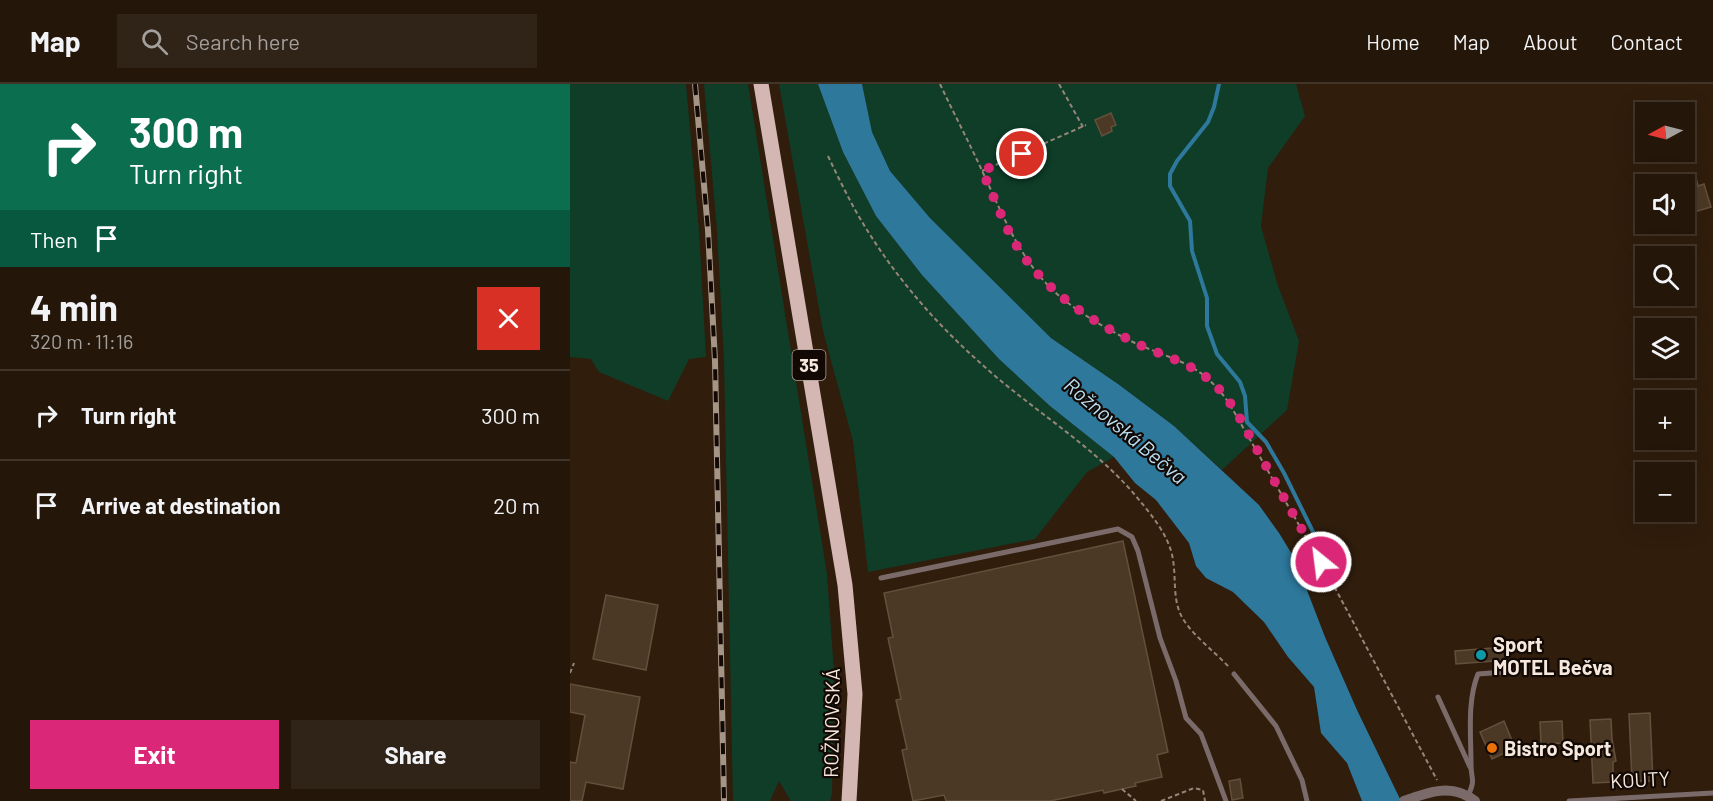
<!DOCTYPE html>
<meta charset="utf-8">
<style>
:root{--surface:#241609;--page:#302317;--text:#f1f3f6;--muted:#a39f9c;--line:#41352a;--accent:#db2777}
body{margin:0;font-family:Barlow,sans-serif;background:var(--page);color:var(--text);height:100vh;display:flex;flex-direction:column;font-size:22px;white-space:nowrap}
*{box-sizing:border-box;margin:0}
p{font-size:20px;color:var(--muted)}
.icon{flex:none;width:33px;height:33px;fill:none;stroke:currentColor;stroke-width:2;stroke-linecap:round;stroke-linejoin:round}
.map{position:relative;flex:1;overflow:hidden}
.sheet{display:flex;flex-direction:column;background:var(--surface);width:570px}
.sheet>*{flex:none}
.guide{background:#0b6e4f;color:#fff;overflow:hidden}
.needle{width:39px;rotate:263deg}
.controls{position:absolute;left:1065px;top:18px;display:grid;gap:12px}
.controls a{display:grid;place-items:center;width:60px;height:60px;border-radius:0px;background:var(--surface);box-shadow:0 6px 24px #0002,0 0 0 2px var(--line);font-size:30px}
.pin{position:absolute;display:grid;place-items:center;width:51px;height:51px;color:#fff;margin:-26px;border:3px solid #fff;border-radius:50%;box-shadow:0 2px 6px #0007}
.me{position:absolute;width:66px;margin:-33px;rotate:331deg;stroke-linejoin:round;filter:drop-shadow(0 0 4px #0008)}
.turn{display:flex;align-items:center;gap:21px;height:126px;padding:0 30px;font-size:27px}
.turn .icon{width:78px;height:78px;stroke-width:2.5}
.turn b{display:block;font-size:42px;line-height:51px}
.then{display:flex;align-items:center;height:57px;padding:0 30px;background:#0003;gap:12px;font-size:22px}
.round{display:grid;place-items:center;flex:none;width:63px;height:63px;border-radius:0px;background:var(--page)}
.overview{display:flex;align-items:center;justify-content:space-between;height:102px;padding:0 30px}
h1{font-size:36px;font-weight:700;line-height:45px}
.action{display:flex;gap:12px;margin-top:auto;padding:12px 30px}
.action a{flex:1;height:69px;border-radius:0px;background:var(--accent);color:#fff;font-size:24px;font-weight:700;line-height:69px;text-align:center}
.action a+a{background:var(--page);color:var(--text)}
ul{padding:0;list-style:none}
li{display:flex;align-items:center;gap:18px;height:90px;padding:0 30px;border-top:2px solid var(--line)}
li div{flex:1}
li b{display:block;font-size:22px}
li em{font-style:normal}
header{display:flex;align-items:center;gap:36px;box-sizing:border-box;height:84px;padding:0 30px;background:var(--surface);border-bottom:2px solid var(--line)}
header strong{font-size:28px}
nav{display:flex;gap:33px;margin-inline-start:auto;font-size:21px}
.search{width:420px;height:54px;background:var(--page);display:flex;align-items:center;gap:15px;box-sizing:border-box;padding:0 21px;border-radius:0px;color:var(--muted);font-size:22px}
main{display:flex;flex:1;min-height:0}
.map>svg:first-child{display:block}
.green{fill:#0f3d28}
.water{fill:#2d789b}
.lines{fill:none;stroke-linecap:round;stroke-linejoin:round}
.stream{stroke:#2d789b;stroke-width:4}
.building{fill:#4c3925;stroke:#644f3b;stroke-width:1.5}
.path{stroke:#968678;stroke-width:2;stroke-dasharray:4.5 3;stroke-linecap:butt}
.lane{stroke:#7a6b6a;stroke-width:5}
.street{stroke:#7a6b6a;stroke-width:10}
.primary{stroke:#d4b6b3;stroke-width:15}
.rail-casing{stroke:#a59587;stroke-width:6}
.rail{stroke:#120904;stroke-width:4;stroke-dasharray:11;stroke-linecap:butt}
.route{stroke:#db2777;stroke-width:10;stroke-dasharray:0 18}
.culture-dot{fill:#0f9aa8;stroke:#120904;stroke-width:2}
.food-dot{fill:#e8710a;stroke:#120904;stroke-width:2}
.labels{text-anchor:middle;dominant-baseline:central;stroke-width:4.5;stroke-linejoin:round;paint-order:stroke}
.shield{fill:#120904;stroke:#b2a59c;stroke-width:1.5}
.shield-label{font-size:18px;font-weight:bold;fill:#f6e8dd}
.poi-label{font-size:20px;font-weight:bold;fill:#f6e8dd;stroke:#120904;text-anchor:start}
.street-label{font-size:20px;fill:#f6e8dd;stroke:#120904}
.water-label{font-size:21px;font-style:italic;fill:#badff4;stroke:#120904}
</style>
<header>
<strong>Map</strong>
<div class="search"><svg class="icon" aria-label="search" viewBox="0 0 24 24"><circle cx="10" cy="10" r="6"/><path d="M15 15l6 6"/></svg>Search here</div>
<nav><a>Home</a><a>Map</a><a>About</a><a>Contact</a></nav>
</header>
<main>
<section class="sheet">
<div class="guide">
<div class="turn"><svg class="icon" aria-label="right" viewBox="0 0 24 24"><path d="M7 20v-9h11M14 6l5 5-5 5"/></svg><div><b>300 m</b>Turn right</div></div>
<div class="then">Then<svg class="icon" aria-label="arrive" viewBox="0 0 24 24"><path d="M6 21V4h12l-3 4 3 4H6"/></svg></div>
</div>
<div class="overview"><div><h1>4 min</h1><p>320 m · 11:16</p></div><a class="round" style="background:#d93025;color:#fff"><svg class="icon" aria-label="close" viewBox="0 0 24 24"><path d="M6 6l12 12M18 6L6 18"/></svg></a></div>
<ul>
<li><svg class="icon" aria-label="right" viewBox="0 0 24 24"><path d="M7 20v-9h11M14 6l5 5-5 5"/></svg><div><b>Turn right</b></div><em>300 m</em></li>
<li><svg class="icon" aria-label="arrive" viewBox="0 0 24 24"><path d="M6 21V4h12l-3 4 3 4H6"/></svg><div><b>Arrive at destination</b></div><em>20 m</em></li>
</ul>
<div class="action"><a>Exit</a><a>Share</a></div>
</section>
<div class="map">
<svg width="1143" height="717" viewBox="0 0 1143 717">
<rect width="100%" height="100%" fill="#301d0c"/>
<!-- green -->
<g class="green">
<path d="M0,0H116L129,147L136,273L119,275L98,317L29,288L21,275L0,273Z"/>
<path d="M134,0H178L257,490L264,588L262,709L260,717H221L209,697L200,717H163L154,277L147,146Z"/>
<path d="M209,0H248L273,68L306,132L352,191L429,275L480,322L544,373L517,388L465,455L298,488L283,357L253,247Z"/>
<path d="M292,0H726L735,32L698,84L691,142L707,199L729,257L717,326L652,386L604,342L548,300L481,254L360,134L320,87L302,48Z"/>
</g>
<!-- water -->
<path class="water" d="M248,0H292L302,48L320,87L360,134L481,254L548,300L604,342L689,421L709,449L725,475L755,553L787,626L831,717H792L777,679L751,649L744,603L718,573L694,538L663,508L636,494L626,482L619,459L586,416L565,399L544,373L480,322L429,275L352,191L306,132L273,68Z"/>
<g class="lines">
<!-- stream -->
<g class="stream">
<path d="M649,0L644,23L638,38L607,77L600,90V102L620,137L622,167L637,214V242L647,270L670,298L675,312L677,338L696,358L714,389L749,460"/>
<path d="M729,499L745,491"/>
</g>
</g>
<!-- building -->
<g class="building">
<path d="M541,29L546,41L541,43L542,47L532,52L525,36Z"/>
<path d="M1126,94L1128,102L1134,100L1141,123L1124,128L1117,106L1114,107V97Z"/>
<path d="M553,457L598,668L587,671L592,693L565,699L566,702L552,705L534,709L533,706L480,717H376L374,711L343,717L332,666L337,665L326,616L331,615L318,554L323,553L314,509Z"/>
<path d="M36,511L88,521L76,586L23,575Z"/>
<path d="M935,563L937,576L886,580L885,567Z"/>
<path d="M0,600L70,613L53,705L16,698L12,717H0V678L6,679L15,631L0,628Z"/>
<path d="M1080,629L1083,697H1062L1059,630Z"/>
<path d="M1041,635L1042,655L1046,677L1043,678V698L1023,699L1020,636Z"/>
<path d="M934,637L945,664L922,675L910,648Z"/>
<path d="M992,637L993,659L971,660L970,638Z"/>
<path d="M670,695L673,714L662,716L659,697Z"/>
</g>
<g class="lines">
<!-- path -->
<g class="path">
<path d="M370,0C384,30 400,60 414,91C436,138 454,186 498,219C518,234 542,248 565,259C607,278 629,277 659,319L764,502L867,696"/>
<path d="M489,0L513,43"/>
<path d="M258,72C266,89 275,107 284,124C316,181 358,232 406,275C458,324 526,362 570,417C584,434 600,454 603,476C606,494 603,513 610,529C617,547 645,568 659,583"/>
<path d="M412,87L516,41"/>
<path d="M0,589L4,579"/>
<path d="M552,705L566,717"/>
<path d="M591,717L624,704L633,706L635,717"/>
</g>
<!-- lane -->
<g class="lane">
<path d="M311,494L548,445L562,453L568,467L590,554L606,597L616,634L631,650L656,717"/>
<path d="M664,590L706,642L732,696L737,717"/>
<path d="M868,613L900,683"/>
<path d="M898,712C906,694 901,697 901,680C901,651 897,617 908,590L948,587"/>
<path d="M999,717L1143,709"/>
</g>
<!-- street -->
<path class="street" d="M834,717C858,708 882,699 905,717"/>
<!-- primary -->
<path class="primary" d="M191,0L275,501L285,610L279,717"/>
<!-- rail casing -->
<g class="rail-casing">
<path id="rail" d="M125,0L138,146L145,277L154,717"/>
</g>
<!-- rail -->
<use href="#rail" class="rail"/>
</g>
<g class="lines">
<!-- route -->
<path class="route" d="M452,70L412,87C422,108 430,130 440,150C466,200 513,233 562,257C592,273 620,276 646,302C665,321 677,348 690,371C710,407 730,443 751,478"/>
</g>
<!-- markers -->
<circle class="culture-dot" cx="911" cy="571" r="6"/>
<circle class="food-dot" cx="922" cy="664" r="6"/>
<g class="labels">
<!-- shield labels -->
<rect class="shield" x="222.5" y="266" width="33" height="30" rx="4.5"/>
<g class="shield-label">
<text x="239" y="281">35</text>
</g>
<!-- poi labels -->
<g class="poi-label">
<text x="923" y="560">Sport<tspan x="923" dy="23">MOTEL Bečva</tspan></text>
<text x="934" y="664">Bistro Sport</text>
</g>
<!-- street labels -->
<g class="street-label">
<text transform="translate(261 639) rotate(-89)">ROŽNOVSKÁ</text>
<text transform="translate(1070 695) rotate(-3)">KOUTY</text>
</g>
<!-- water labels -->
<g class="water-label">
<text transform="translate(556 346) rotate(40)">Rožnovská Bečva</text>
</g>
</g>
</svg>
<div class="controls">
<a><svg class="needle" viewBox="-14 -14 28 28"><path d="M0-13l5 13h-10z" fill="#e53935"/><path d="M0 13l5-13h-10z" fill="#a39f9c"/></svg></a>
<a><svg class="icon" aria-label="sound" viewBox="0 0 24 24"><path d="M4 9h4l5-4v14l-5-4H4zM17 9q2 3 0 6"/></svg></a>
<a><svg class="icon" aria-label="search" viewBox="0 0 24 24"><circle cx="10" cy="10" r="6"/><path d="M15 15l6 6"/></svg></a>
<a><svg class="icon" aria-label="layers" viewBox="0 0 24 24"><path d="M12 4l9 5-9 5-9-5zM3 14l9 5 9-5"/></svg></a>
<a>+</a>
<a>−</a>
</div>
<div class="pin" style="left:452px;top:70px;background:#d93025"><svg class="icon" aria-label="arrive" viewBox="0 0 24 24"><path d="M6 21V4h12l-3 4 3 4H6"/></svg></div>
<svg class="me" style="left:751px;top:478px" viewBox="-20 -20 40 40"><circle r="17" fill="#db2777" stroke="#fff" stroke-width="3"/><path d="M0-11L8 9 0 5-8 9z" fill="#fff"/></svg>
</div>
</main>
